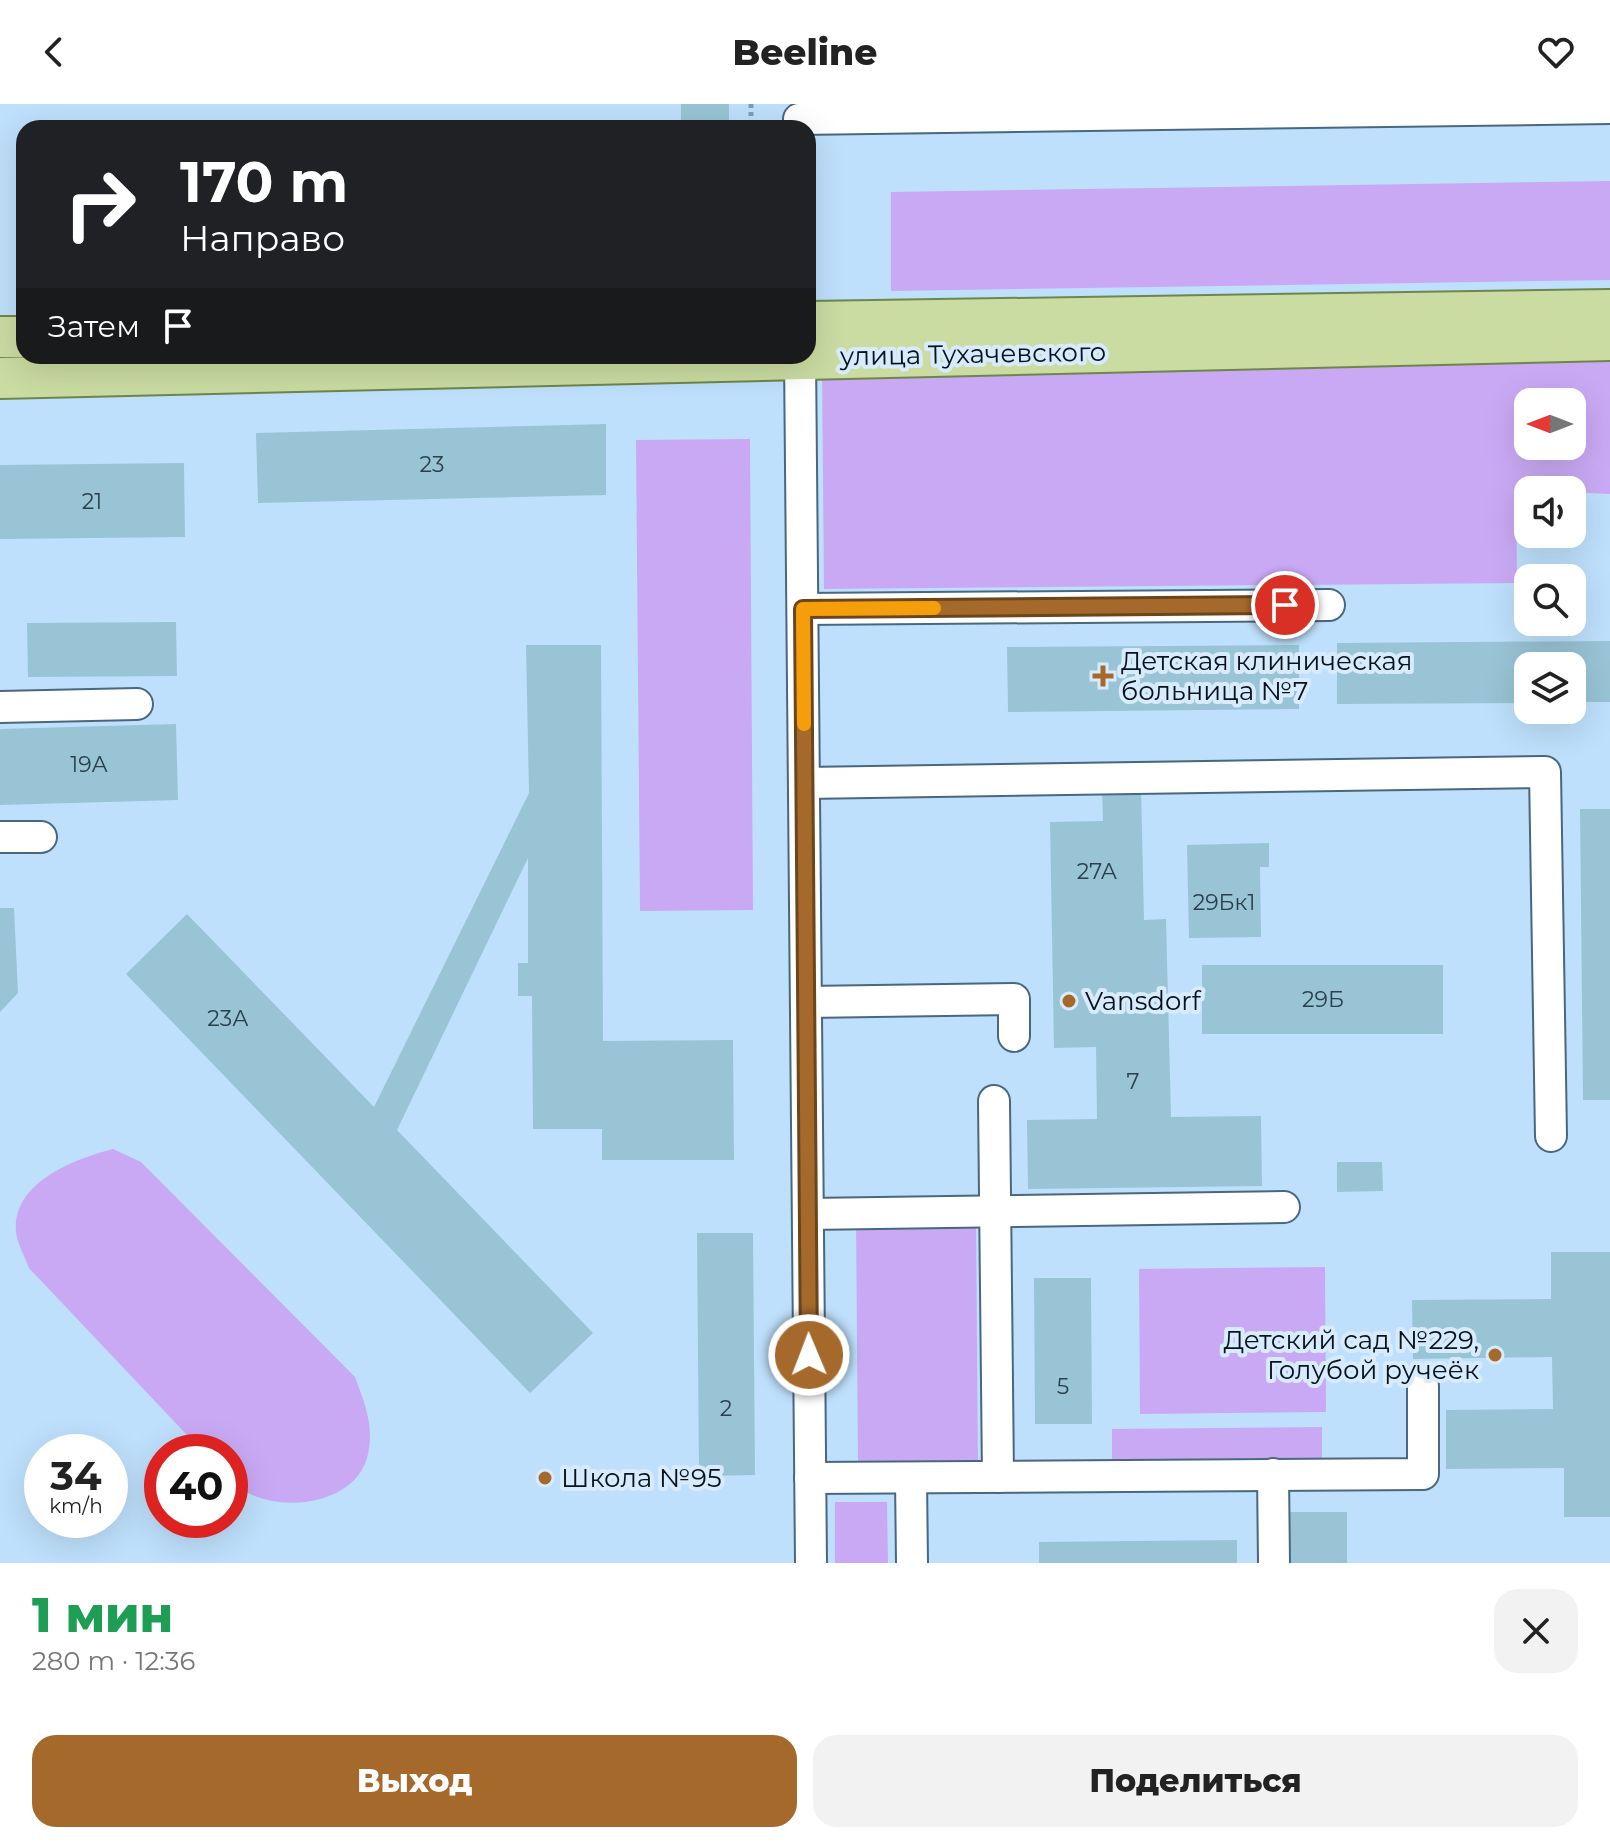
<!DOCTYPE html>
<html lang="ru">
<meta charset="utf-8">
<style>
:root{--surface:#fff;--page:#f2f2f2;--text:#222;--muted:#767676;--accent:#a56a2b}
body{margin:0;font-family:Montserrat,sans-serif;background:var(--page);color:var(--text);height:100vh;display:flex;flex-direction:column;font-size:30px;white-space:nowrap}
*{box-sizing:border-box;margin:0}
p{font-size:26px;color:var(--muted)}
.icon{flex:none;width:44px;height:44px;fill:none;stroke:currentColor;stroke-width:2;stroke-linecap:round;stroke-linejoin:round}
.map{position:relative;height:1459px;overflow:hidden}
.drawer{display:flex;flex-direction:column;background:var(--surface);flex:1}
.drawer>*{flex:none}
.hud{position:absolute;left:16px;top:16px;width:800px;height:244px;border-radius:24px;box-shadow:0 8px 32px #0002;background:#202124;color:#fff;overflow:hidden}
.needle{width:52px;rotate:270deg}
.tools{position:absolute;left:1514px;top:284px;display:grid;gap:16px}
.tools a{display:grid;place-items:center;width:72px;height:72px;border-radius:16px;background:var(--surface);box-shadow:0 8px 32px #0002;font-size:40px}
.speed{position:absolute;left:24px;top:1330px;display:flex;gap:16px;font-size:40px;font-weight:700;text-align:center}
.speed>*{display:grid;place-content:center;width:104px;height:104px;border-radius:50%;background:var(--surface);box-shadow:0 8px 32px #0002;line-height:1}
.speed small{font-size:20px;font-weight:400}
.speed .limit{border:12px solid #d22;background:#fff;color:#111}
.pin{position:absolute;display:grid;place-items:center;width:68px;height:68px;color:#fff;margin:-34px;border:4px solid #fff;border-radius:50%;box-shadow:0 2px 8px #0007}
.me{position:absolute;width:88px;margin:-44px;rotate:359deg;stroke-linejoin:round;filter:drop-shadow(0 0 6px #0008)}
.turn{display:flex;align-items:center;gap:28px;height:168px;padding:0 32px;font-size:36px}
.turn .icon{width:104px;height:104px;stroke-width:2.5}
.turn b{display:block;font-size:56px;line-height:68px}
.then{display:flex;align-items:center;height:76px;padding:0 32px;background:#0003;gap:16px;font-size:30px}
.round{display:grid;place-items:center;flex:none;width:84px;height:84px;border-radius:24px;background:var(--page)}
.headline{display:flex;align-items:center;justify-content:space-between;height:136px;padding:0 32px}
h1{font-size:48px;font-weight:800;line-height:60px;color:#1e9e55}
.action{display:flex;gap:16px;margin-top:auto;padding:16px 32px}
.action a{flex:1;height:92px;border-radius:24px;background:var(--accent);color:#fff;font-size:32px;font-weight:800;line-height:92px;text-align:center}
.action a+a{background:var(--page);color:var(--text)}
header{display:flex;justify-content:space-between;align-items:center;height:104px;padding:0 32px;background:var(--surface);font-size:36px;font-weight:800}
.map>svg:first-child{display:block}
.green{fill:#c9a9f4;fill-rule:evenodd}
.building{fill:#98c4d5}
.lines{fill:none;stroke-linecap:round;stroke-linejoin:round}
.minor-casing{stroke:#49677f;stroke-width:34}
.major-casing{stroke:#6e864b;stroke-width:44}
.path{stroke:#829db3;stroke-width:5;stroke-dasharray:4 4;stroke-linecap:butt}
.minor{stroke:#fff;stroke-width:30}
.major{stroke:#cadca2;stroke-width:40}
.route-casing{stroke:#6b451c;stroke-width:20}
.route{stroke:#a56a2b;stroke-width:14}
.slow{stroke:#f59e0b;stroke-width:14}
.poi-dot{fill:#a56a2b;stroke:#d7ebfc;stroke-width:3}
.labels{text-anchor:middle;dominant-baseline:central;stroke-width:8;stroke-linejoin:round;paint-order:stroke}
.number-label{font-size:22px;fill:#2b3f4b}
.street-label{font-size:26px;fill:#07131d;stroke:#d7ebfc}
.poi-label{font-size:26px;fill:#07131d;stroke:#d7ebfc;text-anchor:start}
</style>
<header><svg class="icon" aria-label="back" viewBox="0 0 24 24"><path d="M15 5l-7 7 7 7"/></svg>Beeline<svg class="icon" aria-label="heart" viewBox="0 0 24 24"><path d="M12 20l-8-8c-3-5 5-10 8-4 3-6 11-1 8 4z"/></svg></header>
<div class="map">
<svg width="1610" height="1459" viewBox="0 0 1610 1459">
<rect width="100%" height="100%" fill="#bee0fc"/>
<!-- green -->
<g class="green">
<path d="M1610,77V176L891,187V88Z"/>
<path d="M1610,257V390L1528,386V391H1516L1517,479L824,485L822,263ZM1528,298H1572V342H1528Z"/>
<path d="M750,335L753,806L640,807L636,336Z"/>
<path d="M113,1045L141,1058L355,1273C365,1300 374,1321 368,1350C357,1405 265,1413 230,1376V1348H203L29,1164C25,1153 17,1139 16,1128C12,1078 75,1055 113,1045Z"/>
<path d="M976,1115L978,1361L858,1362L856,1116Z"/>
<path d="M1325,1163L1326,1308L1140,1310L1139,1165Z"/>
<path d="M1322,1323V1354L1112,1356V1325Z"/>
<path d="M835,1398H887L888,1459H835Z"/>
</g>
<!-- building -->
<g class="building">
<rect x="681" y="0" width="48" height="24"/>
<path d="M606,320V391L258,399L256,329Z"/>
<path d="M184,359L185,433L0,435V361Z"/>
<path d="M176,518L177,572L28,573L27,519Z"/>
<path d="M1610,537V598H1572V562H1528V599L1337,600V539Z"/>
<path d="M526,541H601L603,937L733,936L734,1056H602V1025H533L532,892H518V859H528V754L397,1026L593,1229L530,1289L126,870L187,810L374,1003L529,689Z"/>
<path d="M1299,541V605L1008,608L1007,543Z"/>
<path d="M176,620L178,696L0,701V625Z"/>
<path d="M1102,684H1141L1144,816L1166,815L1171,1013L1261,1012L1262,1082L1028,1085L1027,1016L1097,1015L1096,943L1054,944L1050,718L1103,717Z"/>
<path d="M1580,705H1610V996H1583Z"/>
<path d="M1269,739V763H1260L1261,833L1189,834L1187,741Z"/>
<path d="M0,804H14L18,889L0,908Z"/>
<rect x="1202" y="861" width="241" height="69"/>
<path d="M1337,1058H1382L1383,1087L1337,1088Z"/>
<path d="M697,1129H753L755,1371L699,1372Z"/>
<path d="M1551,1148H1610V1413H1564V1364L1446,1365V1306L1553,1305L1552,1253L1413,1255L1412,1196L1551,1195Z"/>
<path d="M1034,1174H1091L1092,1320H1035Z"/>
<rect x="1286" y="1408" width="61" height="51"/>
<path d="M1237,1436V1459H1039V1438Z"/>
</g>
<g class="lines">
<!-- minor casing -->
<g class="minor-casing">
<g id="minor">
<path d="M799,15L1610,4"/>
<path d="M800,252L811,1459"/>
<path d="M803,505L1329,501"/>
<path d="M0,603L137,600"/>
<path d="M805,679L1545,668L1551,1032"/>
<path d="M0,733H41"/>
<path d="M806,898L1014,895V932"/>
<path d="M994,997L998,1373"/>
<path d="M808,1110L1284,1103"/>
<path d="M1273,1370L1274,1459"/>
<path d="M810,1374L1423,1370V1282"/>
<path d="M911,1374L912,1459"/>
</g>
</g>
<!-- major casing -->
<g class="major-casing">
<g id="major">
<path d="M808,218L1610,206"/>
<path d="M0,233H24"/>
<path d="M0,274L1610,236"/>
</g>
</g>
<!-- path -->
<path class="path" d="M751,0V24"/>
<!-- minor -->
<use href="#minor" class="minor"/>
<!-- major -->
<use href="#major" class="major"/>
</g>
<g class="lines">
<!-- route casing -->
<g class="route-casing">
<path id="route" d="M809,1251L803,505L1285,501"/>
</g>
<!-- route -->
<use href="#route" class="route"/>
<!-- slow -->
<path class="slow" d="M804,620L803,505L934,504"/>
</g>
<!-- markers -->
<g class="poi-dot">
<path d="M1099 560h8v8h8v8h-8v8h-8v-8h-8v-8h8z"/>
<circle cx="1069" cy="897" r="8"/>
<circle cx="1495" cy="1251" r="8"/>
<circle cx="545" cy="1374" r="8"/>
</g>
<g class="labels">
<!-- number labels -->
<g class="number-label">
<text x="432" y="360">23</text>
<text x="92" y="397">21</text>
<text x="89" y="660">19А</text>
<text x="1097" y="767">27А</text>
<text x="1224" y="798">29Бк1</text>
<text x="1323" y="895">29Б</text>
<text x="228" y="914">23А</text>
<text x="1133" y="977">7</text>
<text x="1063" y="1282">5</text>
<text x="726" y="1304">2</text>
</g>
<!-- street labels -->
<g class="street-label">
<text transform="translate(973 250) rotate(-1)">улица Тухачевского</text>
</g>
<!-- poi labels -->
<g class="poi-label">
<text x="1121" y="557">Детская клиническая<tspan x="1121" dy="30">больница №7</tspan></text>
<text x="1085" y="897">Vansdorf</text>
<text x="1479" y="1236" text-anchor="end">Детский сад №229,<tspan x="1479" dy="30">Голубой ручеёк</tspan></text>
<text x="561" y="1374">Школа №95</text>
</g>
</g>
</svg>
<div class="tools">
<a><svg class="needle" viewBox="-14 -14 28 28"><path d="M0-13l5 13h-10z" fill="#e53935"/><path d="M0 13l5-13h-10z" fill="#767676"/></svg></a>
<a><svg class="icon" aria-label="sound" viewBox="0 0 24 24"><path d="M4 9h4l5-4v14l-5-4H4zM17 9q2 3 0 6"/></svg></a>
<a><svg class="icon" aria-label="search" viewBox="0 0 24 24"><circle cx="10" cy="10" r="6"/><path d="M15 15l6 6"/></svg></a>
<a><svg class="icon" aria-label="layers" viewBox="0 0 24 24"><path d="M12 4l9 5-9 5-9-5zM3 14l9 5 9-5"/></svg></a>
</div>
<div class="speed"><div>34<small>km/h</small></div><div class="limit">40</div></div>
<div class="pin" style="left:1285px;top:501px;background:#d93025"><svg class="icon" aria-label="arrive" viewBox="0 0 24 24"><path d="M6 21V4h12l-3 4 3 4H6"/></svg></div>
<svg class="me" style="left:809px;top:1251px" viewBox="-20 -20 40 40"><circle r="17" fill="#a56a2b" stroke="#fff" stroke-width="3"/><path d="M0-11L8 9 0 5-8 9z" fill="#fff"/></svg>
<div class="hud">
<div class="turn"><svg class="icon" aria-label="right" viewBox="0 0 24 24"><path d="M7 20v-9h11M14 6l5 5-5 5"/></svg><div><b>170 m</b>Направо</div></div>
<div class="then">Затем<svg class="icon" aria-label="arrive" viewBox="0 0 24 24"><path d="M6 21V4h12l-3 4 3 4H6"/></svg></div>
</div>
</div>
<section class="drawer">
<div class="headline"><div><h1>1 мин</h1><p>280 m · 12:36</p></div><a class="round"><svg class="icon" aria-label="close" viewBox="0 0 24 24"><path d="M6 6l12 12M18 6L6 18"/></svg></a></div>
<div class="action"><a>Выход</a><a>Поделиться</a></div>
</section>
